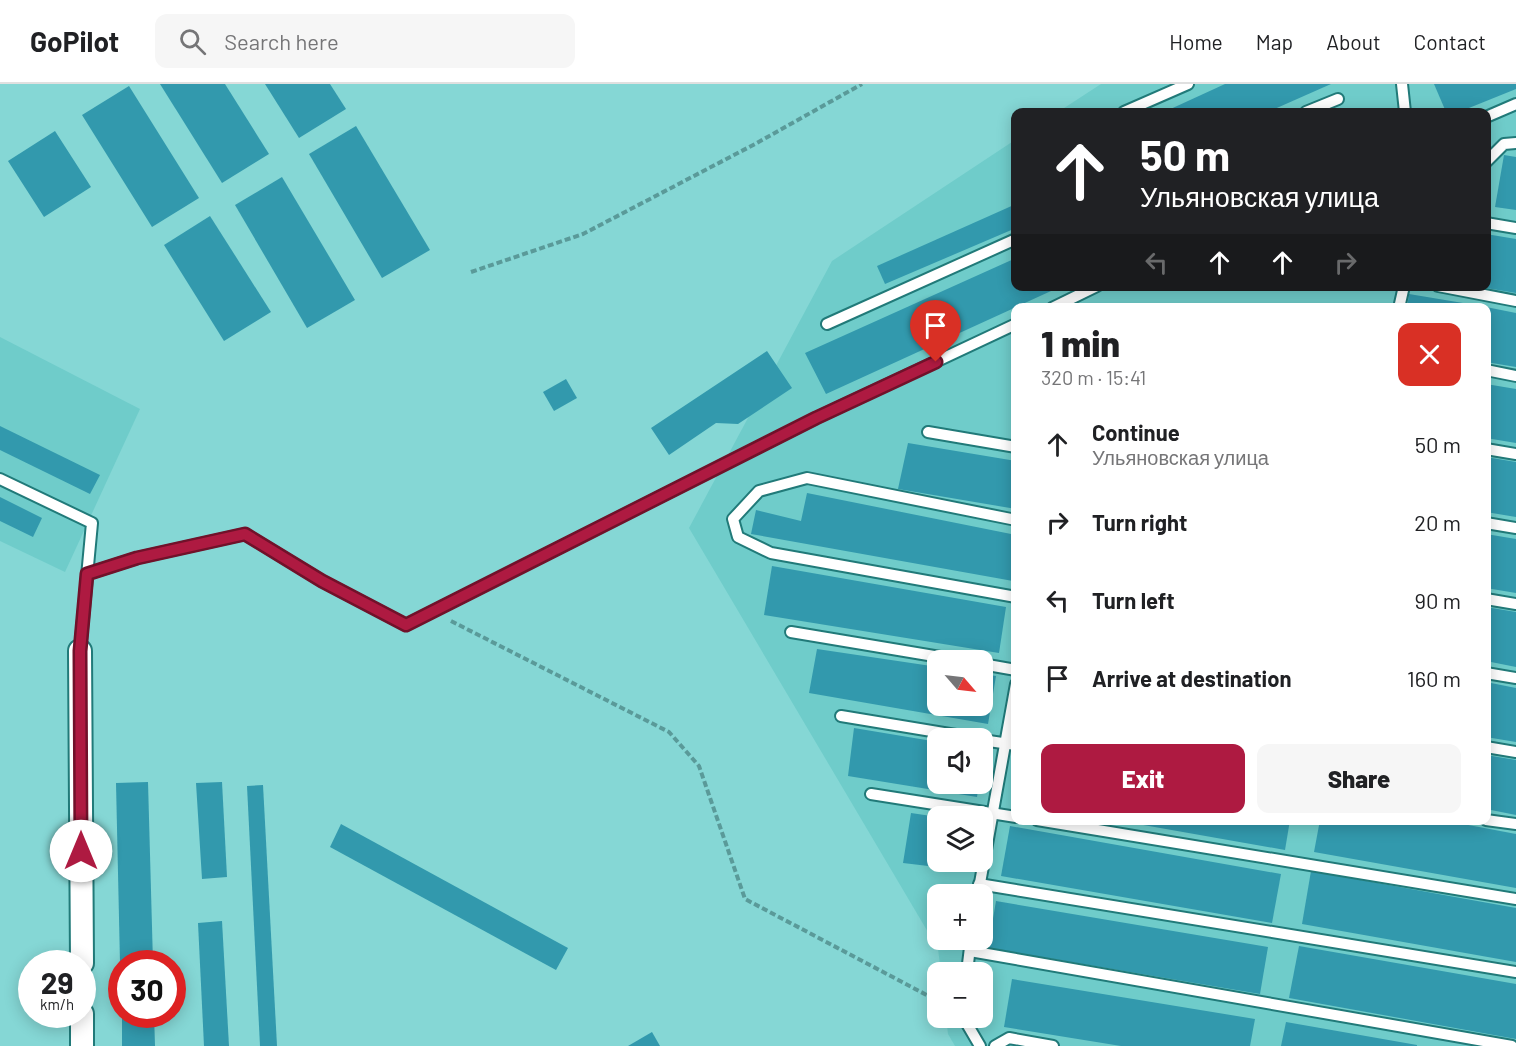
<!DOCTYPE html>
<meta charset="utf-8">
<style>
:root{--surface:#fff;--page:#f6f6f6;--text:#202124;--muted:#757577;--line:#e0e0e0;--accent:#ae1a41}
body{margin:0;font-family:Barlow,sans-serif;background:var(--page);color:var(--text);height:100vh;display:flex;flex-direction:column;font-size:22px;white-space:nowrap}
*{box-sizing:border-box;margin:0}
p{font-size:20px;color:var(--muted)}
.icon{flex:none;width:33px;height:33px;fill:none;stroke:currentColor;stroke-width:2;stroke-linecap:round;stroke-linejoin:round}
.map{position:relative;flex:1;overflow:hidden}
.panel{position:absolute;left:1011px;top:219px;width:480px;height:522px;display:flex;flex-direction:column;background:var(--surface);border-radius:12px;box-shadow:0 3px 15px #0003}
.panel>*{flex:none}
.banner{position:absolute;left:1011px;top:24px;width:480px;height:183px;border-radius:12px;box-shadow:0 3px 15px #0003;background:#202124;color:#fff;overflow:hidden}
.needle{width:39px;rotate:118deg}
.controls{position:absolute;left:927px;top:566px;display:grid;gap:12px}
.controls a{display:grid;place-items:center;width:66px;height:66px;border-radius:12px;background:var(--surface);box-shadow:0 3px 15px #0003;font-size:30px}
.speed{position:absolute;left:18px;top:866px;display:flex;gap:12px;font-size:30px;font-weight:700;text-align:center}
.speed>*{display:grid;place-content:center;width:78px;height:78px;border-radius:50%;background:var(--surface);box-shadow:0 3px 15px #0003;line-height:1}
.speed small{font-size:15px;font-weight:400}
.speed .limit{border:9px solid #d22;background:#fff;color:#111}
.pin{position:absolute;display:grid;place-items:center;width:51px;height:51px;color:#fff;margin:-62px -26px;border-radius:50% 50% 50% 0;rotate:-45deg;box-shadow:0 0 6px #0007}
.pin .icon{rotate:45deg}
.me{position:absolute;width:66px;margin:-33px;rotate:0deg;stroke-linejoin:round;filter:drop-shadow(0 0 4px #0008)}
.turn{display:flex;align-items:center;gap:21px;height:126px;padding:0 30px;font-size:27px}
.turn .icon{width:78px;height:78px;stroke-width:2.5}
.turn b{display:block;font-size:42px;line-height:51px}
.lanes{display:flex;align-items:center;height:57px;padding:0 30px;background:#0003;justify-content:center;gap:30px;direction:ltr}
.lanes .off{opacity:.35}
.round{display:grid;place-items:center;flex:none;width:63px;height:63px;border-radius:12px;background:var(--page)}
.headline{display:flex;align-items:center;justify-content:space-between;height:102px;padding:0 30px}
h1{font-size:36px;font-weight:800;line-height:45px}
.primary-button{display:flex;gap:12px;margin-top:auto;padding:12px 30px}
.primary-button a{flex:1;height:69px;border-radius:12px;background:var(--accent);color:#fff;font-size:24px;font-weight:800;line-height:69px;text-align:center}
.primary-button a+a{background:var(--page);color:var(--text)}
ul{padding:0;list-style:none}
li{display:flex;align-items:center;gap:18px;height:78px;padding:0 30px}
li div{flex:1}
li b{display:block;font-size:22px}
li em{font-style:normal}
header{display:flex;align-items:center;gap:36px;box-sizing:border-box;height:84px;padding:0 30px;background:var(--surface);border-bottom:2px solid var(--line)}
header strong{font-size:28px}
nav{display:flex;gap:33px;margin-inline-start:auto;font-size:21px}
.search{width:420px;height:54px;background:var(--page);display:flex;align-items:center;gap:15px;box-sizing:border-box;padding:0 21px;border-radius:12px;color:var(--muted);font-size:22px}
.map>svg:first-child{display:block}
.built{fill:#6fccca;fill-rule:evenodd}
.building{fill:#3299ad}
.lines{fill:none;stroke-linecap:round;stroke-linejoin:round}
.service-casing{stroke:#217a79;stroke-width:14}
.minor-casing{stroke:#217a79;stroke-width:26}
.path{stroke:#5a9a99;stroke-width:4;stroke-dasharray:6 3;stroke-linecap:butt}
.service{stroke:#fff;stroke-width:10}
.minor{stroke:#fff;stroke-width:22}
.route-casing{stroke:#71112a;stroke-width:15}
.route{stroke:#ae1a41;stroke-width:10}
</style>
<header>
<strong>GoPilot</strong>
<div class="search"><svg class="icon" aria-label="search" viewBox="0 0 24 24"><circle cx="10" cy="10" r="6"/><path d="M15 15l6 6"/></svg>Search here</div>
<nav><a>Home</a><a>Map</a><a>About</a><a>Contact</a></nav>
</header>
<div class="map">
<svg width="1516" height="962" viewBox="0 0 1516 962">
<rect width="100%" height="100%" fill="#85d7d5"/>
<!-- built -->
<g class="built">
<path d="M1101,0H1516V962H955L948,950L946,933H982V888H941L938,865L689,444L832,177L1015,56L1016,202H1486V28H1058ZM1016,224H1486V736H1016ZM938,576H982V621H938ZM938,654H982V699H938ZM938,732H982V777H938ZM938,810H982V855H938Z"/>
<path d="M0,253L140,325L65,488L0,457Z"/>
</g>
<!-- building -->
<g class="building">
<path d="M160,0H225L269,70L222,99Z"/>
<path d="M265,0H330L346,25L299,54Z"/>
<path d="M1225,0H1331L1268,28H1164Z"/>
<path d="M1434,0H1516V5L1459,28H1446Z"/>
<path d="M129,2L199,114L152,143L82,31Z"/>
<path d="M356,42L430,166L382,194L309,70Z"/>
<path d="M55,47L91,103L44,133L8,77Z"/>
<path d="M1504,71L1516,73V126L1495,123Z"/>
<path d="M282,93L355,216L307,244L235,121Z"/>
<path d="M1016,120V144L885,200L877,182Z"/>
<path d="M210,132L271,228L224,257L164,161Z"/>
<path d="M1486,150L1516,155V209L1486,204Z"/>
<path d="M1016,174V202H1062L826,310L805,269Z"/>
<path d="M1409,210L1481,222V224H1407Z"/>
<path d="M1486,223L1516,229V283L1486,278Z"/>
<path d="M767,267L792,304L738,340L716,339L669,371L651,344Z"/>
<path d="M566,295L577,314L554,327L543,308Z"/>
<path d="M1486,300L1516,305V359L1486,354Z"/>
<path d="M0,342L100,391L90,410L0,366Z"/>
<path d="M908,359L1016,377V425L898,405Z"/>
<path d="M1486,373L1516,378V433L1486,428Z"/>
<path d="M807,409L1016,451L1013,497L751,450L756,426L801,437Z"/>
<path d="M0,413L42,434L33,453L0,437Z"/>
<path d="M1486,450L1516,455V509L1486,504Z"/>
<path d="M772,482L1006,523L999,569L764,531Z"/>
<path d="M1486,523L1516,528V583L1486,577Z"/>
<path d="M817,565L938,583V621H982V590L996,592L988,640L809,609Z"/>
<path d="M1486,598L1516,604V658L1486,653Z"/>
<path d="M854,644L938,658V699H979L977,713L848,692Z"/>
<path d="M1486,671L1516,676V731L1486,725Z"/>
<path d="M148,698L153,879H120L116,699Z"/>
<path d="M222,698L227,793L202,795L196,699Z"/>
<path d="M263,701L277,962H260L247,702Z"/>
<path d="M911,729L938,733V777H964L962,786L903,779Z"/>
<path d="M1115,736H1290L1285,766Z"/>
<path d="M1320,736H1442L1516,750V804L1314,768Z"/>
<path d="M341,740L568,864L556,886L330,763Z"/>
<path d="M1010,742L1281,790L1272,839L1001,792Z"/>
<path d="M1311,787L1516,824V878L1302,840Z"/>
<path d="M996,817L1268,863L1260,910L988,864Z"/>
<path d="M222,837L229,962H204L198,839Z"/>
<path d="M1299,862L1516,900V955L1289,914Z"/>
<path d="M1012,895L1255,935L1250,962H1121L1004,943Z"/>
<path d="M122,930H154L155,962H122Z"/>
<path d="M1286,938L1417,961V962H1281Z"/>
<path d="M652,948L660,962H628Z"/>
</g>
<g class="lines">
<!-- service casing -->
<g class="service-casing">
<g id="service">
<path d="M1402,0L1405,28"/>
<path d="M1124,28L1188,0"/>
<path d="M1306,28L1338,15"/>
<path d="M1486,33L1516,20"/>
<path d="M1486,78L1504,60L1516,59"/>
<path d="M1486,139L1516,144"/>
<path d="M1438,202L1516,217"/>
<path d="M1052,224L1097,202"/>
<path d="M1399,224L1404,202"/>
<path d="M827,240L1016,155"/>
<path d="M1486,286L1516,292"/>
<path d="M928,348L1016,363"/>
<path d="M1486,365L1516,370"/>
<path d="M0,395L92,439L80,567"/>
<path d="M1016,436L807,394L759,407L733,435L738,453L771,469L1016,513"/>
<path d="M1486,439L1516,444"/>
<path d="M87,490L137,474L245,450L322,497L406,541L816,334L1016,240"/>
<path d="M1486,515L1516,520"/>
<path d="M791,548L958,576"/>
<path d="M982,580L1016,586"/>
<path d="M1486,589L1516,594"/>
<path d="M841,632L974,654"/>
<path d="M982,656L1016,661"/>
<path d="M1486,663L1516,668"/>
<path d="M871,710L1016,733"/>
<path d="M1037,736L1516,815"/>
<path d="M1486,736L1516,740"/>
<path d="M979,800L1516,888"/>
<path d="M978,810L1016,600"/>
<path d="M970,867L1512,962"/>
<path d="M967,888L971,855"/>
<path d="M963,933L980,962"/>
<path d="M995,962L1009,954L1053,962"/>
</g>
</g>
<!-- minor casing -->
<g class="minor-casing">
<g id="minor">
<path d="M80,567L82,879"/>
<path d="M82,930V962"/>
</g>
</g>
<!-- path -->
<g class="path">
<path d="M471,188L583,150L755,60L862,0"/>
<path d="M451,537L669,648L699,682L745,815L938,917"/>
</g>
<!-- service -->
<use href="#service" class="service"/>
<!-- minor -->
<use href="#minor" class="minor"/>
</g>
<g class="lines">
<!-- route casing -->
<g class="route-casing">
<path id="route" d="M81,767L80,567L87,490L137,474L245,450L322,497L406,541L816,334L936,278"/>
</g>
<!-- route -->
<use href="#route" class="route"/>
</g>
</svg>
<div class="controls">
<a><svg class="needle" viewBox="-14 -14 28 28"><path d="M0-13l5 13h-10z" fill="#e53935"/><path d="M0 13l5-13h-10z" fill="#757577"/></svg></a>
<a><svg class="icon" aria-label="sound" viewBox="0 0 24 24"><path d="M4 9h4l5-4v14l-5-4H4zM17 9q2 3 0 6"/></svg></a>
<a><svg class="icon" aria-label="layers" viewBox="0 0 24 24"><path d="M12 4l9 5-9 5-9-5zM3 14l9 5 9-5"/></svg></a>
<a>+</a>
<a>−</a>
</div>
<div class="speed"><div>29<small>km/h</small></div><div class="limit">30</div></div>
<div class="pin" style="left:936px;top:278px;background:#d93025"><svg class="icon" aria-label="arrive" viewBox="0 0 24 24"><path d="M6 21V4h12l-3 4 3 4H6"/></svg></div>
<svg class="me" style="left:81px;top:767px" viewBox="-20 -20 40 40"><circle r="19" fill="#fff"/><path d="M0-13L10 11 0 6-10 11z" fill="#ae1a41"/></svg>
<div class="banner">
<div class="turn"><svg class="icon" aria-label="ahead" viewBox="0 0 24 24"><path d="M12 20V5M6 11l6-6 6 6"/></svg><div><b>50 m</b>Ульяновская улица</div></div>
<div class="lanes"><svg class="icon off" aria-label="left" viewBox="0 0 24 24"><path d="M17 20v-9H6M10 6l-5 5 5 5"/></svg><svg class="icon" aria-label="ahead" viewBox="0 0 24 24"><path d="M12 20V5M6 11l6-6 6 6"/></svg><svg class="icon" aria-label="ahead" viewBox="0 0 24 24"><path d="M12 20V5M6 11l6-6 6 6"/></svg><svg class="icon off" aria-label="right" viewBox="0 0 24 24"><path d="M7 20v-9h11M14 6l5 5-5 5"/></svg></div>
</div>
<section class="panel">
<div class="headline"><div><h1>1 min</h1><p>320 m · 15:41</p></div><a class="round" style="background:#d93025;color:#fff"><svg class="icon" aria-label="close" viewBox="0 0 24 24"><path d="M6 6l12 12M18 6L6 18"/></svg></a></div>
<ul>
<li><svg class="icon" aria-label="ahead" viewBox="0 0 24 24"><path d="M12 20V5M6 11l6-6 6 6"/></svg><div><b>Continue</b><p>Ульяновская улица</p></div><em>50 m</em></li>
<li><svg class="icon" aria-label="right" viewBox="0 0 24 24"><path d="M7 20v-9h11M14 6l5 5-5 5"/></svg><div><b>Turn right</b></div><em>20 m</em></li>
<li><svg class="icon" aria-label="left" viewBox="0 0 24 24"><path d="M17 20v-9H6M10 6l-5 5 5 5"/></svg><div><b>Turn left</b></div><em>90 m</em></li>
<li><svg class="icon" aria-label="arrive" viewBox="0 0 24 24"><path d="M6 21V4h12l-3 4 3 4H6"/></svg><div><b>Arrive at destination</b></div><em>160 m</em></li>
</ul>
<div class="primary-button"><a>Exit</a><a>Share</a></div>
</section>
</div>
